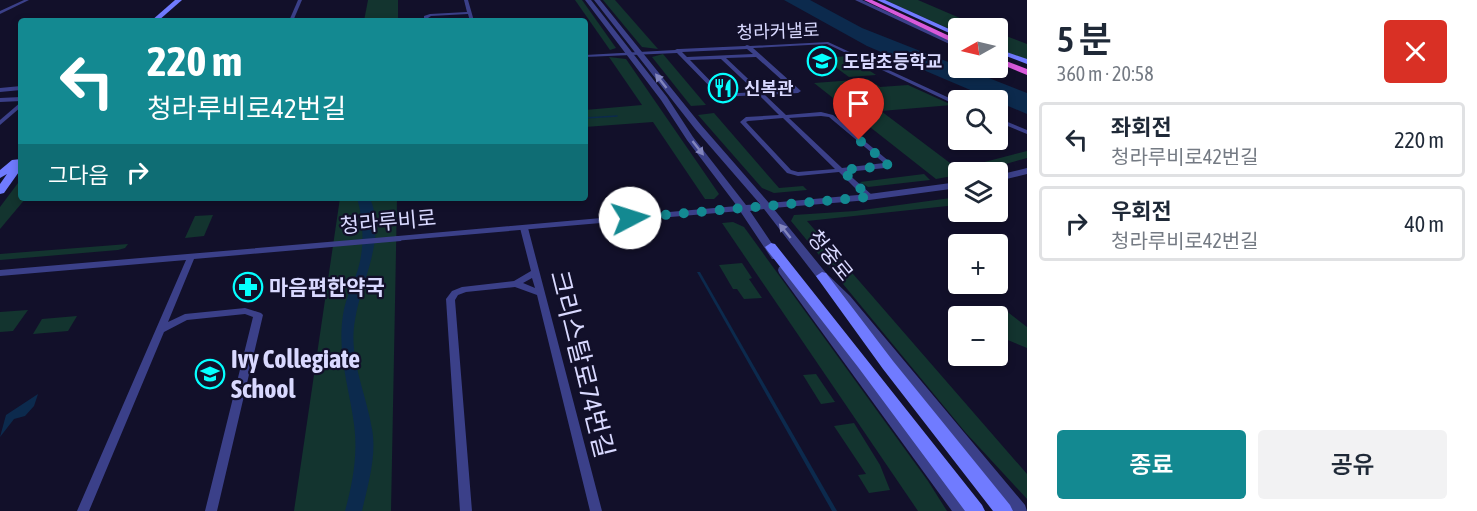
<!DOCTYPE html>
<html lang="ko">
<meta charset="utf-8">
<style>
:root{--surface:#fff;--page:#f2f2f3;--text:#1f2937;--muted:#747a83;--line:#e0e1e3;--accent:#138991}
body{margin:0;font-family:"Asap Condensed","Noto Sans KR",sans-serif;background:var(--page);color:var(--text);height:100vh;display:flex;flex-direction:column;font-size:22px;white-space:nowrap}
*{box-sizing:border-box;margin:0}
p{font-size:20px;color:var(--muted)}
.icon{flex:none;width:33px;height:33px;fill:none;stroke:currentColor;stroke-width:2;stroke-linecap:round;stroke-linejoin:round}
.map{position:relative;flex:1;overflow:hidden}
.side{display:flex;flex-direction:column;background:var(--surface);width:450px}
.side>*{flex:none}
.banner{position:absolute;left:18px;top:18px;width:570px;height:183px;border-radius:6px;box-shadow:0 3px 9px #0003;background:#138991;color:#fff;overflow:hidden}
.needle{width:39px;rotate:262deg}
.tools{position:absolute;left:948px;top:18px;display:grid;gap:12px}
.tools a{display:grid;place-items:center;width:60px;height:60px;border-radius:6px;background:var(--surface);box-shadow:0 3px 9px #0003;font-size:30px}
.pin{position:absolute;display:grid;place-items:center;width:51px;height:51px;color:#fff;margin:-62px -26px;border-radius:50% 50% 50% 0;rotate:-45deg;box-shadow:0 0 6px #0007}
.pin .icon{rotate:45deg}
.me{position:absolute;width:66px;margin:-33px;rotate:85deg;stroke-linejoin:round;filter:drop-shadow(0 0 4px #0008)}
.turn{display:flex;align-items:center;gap:21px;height:126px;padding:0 30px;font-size:27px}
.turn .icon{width:78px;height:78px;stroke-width:2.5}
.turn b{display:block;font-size:42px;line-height:51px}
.then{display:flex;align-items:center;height:57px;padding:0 30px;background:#0003;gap:12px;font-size:22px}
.round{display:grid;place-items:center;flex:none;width:63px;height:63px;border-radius:6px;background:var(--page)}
.head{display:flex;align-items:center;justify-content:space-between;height:102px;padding:0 30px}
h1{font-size:36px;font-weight:600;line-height:45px}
.action{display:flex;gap:12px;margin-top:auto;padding:12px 30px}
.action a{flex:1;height:69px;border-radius:6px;background:var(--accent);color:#fff;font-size:24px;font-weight:600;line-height:69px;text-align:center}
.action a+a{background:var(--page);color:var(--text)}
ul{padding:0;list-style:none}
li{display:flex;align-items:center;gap:18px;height:75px;margin:0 12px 9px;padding:0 18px;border:3px solid var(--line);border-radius:6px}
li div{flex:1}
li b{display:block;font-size:22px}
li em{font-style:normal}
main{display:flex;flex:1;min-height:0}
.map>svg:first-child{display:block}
.green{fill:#13342f}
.water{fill:#0c2a4d}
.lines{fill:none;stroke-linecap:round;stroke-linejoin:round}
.stream{stroke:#0c2a4d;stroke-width:1.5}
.minor{fill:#3b4089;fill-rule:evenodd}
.tertiary{fill:#3b4089;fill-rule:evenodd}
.secondary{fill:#707bff;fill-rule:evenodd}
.trunk{fill:#d95adb;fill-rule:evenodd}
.oneway{fill:#8285be}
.route{stroke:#138991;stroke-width:10;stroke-dasharray:0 18}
.labels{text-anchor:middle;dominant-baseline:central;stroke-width:4.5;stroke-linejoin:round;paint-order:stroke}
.far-street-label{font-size:18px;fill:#d9d9ff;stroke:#12102a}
.far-poi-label{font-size:18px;font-weight:bold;fill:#d9d9ff;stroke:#12102a;text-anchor:start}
.street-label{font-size:21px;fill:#d9d9ff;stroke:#12102a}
.poi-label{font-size:21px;font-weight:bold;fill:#d9d9ff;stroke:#12102a;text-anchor:start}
.near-poi-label{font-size:26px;font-weight:bold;fill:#d9d9ff;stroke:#12102a;text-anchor:start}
.near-street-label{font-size:26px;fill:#d9d9ff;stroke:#12102a}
</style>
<main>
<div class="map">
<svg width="1027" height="511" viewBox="0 0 1027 511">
<rect width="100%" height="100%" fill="#12102a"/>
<!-- green -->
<g class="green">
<path d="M368,0H398V21H364Z"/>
<path d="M575,0H582L616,48L610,50Z"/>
<path d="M603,0H615L658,49L642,47Z"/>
<path d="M885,0H918L983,28H958V33Z"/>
<path d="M998,33L1027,44V60L998,49Z"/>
<path d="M663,54L706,105L691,106L652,57Z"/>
<path d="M848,56L876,75L849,77L823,58Z"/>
<path d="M609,57L626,59L719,194L714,199H705L653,122L585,127V110L642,105Z"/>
<path d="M868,79L880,87L908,85L952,105L881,111L958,169L1027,151V158L984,170L958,172V175L936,179L814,83Z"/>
<path d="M714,113L779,188L803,186L807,190L774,193L762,188L698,115Z"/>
<path d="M924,174L930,180L868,187L860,182Z"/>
<path d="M21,179V198H26L0,229V207Z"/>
<path d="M958,197L957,205L807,221L1027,474V499L966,433L791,221L794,215L855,211Z"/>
<path d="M340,198H397L391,511H294Z"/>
<path d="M213,215L204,236L185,238L195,216Z"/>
<path d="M733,222L744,227L928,481L947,511H918L722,223Z"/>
<path d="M128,244L125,248L118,250L0,260V254Z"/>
<path d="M742,263L752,278L749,279L762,298L744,299L737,289H733L719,265Z"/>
<path d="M28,310L13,331L0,332V312Z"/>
<path d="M1005,310L1027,327V348L998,336V316H980L993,311Z"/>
<path d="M77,316L68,331L33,334L42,319Z"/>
<path d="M816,374L835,402L821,404L803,375Z"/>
<path d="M854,423L880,465L890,490L869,493L858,475L866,474L834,426Z"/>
</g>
<!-- water -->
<g class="water">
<path d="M784,0H810L862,28L1027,93V114L867,46Z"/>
<path d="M357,198H370C387,238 361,281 355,320C348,358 366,392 372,429C377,455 368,485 362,511H345C353,482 358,454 354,424C349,387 337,353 343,315C345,301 351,288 356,275C365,251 364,222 357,198Z"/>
<path d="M697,272H700L837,511H832Z"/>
<path d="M38,394L34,406L25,416L14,419L0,437L6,415Z"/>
</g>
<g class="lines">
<!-- stream -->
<path class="stream" d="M585,118L617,116"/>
<!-- minor -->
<g class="minor">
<path d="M24,0H29L0,14V11Z"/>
<path d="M298,0H302L293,21H289Z"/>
<path d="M464,0H468L474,21H470L468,14L431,16L428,18V21H424V16L430,14L467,12Z"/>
<path d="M322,20H332L334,21H320Z"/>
<path d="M828,42L958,102V106L956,105L827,44L753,48L801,91L798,93L765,95L786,115L821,112L833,115L890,162V164L885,168L846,172L872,195L873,197L872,199H866L839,172L798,176L787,173L740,122L746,117L779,115L759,95L720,97L677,53L585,57V55L675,50L677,49H679L745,46L747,45L750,46ZM747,49L753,54L687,57L682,52ZM756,57L793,90L762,92L726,58ZM721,59L756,92L723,94L690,60ZM821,116L829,117L884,163L842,168L789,118ZM783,118L835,169L798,172L791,170L746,122L748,121Z"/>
<path d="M21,86V90L0,92V88Z"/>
<path d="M21,97V101L0,102V98Z"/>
<path d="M21,102V107L0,125V120Z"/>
<path d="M998,118L1027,130V134L998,122Z"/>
<path d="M521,226H524L528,228L602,511H590L537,295L515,287L466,292L458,295L455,300L472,511H460L446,299L452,291L462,287L514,281L531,271L520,228ZM532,278L535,288L523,283Z"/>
<path d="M398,236L401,237L402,239L401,241L194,259L168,322L185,314L245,308L261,313L263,315L217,511H205L253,317L245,314L187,320L164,332L89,511H77L186,260L0,276V270Z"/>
</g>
<!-- tertiary -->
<g class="tertiary">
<path d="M585,0H591L667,97L693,137L746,205L760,204L695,129L594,0H600L701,125L769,203L869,194L958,182V188L869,200L773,208L826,273L850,296L1025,505L1027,511H1009L842,302L818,279L764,209L750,211L781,257L780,259H772L740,211L394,241L393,239L394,237L398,236L737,206L687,140L661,100Z"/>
<path d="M855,0H862L958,44V48Z"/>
<path d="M1027,168V174L998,181V175Z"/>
<path d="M783,266L787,267L968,505L970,511H952L779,273L778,270L779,267Z"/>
</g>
<!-- secondary -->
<g class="secondary">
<path d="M175,0H182L158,21H151Z"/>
<path d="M877,0H885L958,33V37Z"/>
<path d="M998,49L1027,59V64L998,53Z"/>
<path d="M21,159V169L4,193L0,194V184L7,174L0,178V170L12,160Z"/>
<path d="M771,243L775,244L982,505L985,511H965L858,367L767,250L765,247Z"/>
<path d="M822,272L826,273L893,361L1010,505L1013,511H993L883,369L818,279L816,276Z"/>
</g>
<!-- trunk -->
<g class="trunk">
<path d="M864,0H872L958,40V45Z"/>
<path d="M998,58L1027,69V75L998,63Z"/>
</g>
</g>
<!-- one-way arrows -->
<defs><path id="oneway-solid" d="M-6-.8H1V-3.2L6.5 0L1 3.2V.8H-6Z" transform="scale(1.5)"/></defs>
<g class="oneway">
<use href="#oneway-solid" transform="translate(661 81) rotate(-128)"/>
<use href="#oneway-solid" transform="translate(698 148) rotate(52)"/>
<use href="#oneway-solid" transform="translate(785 231) rotate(-129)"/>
</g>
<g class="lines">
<!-- route -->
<path class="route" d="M630,218L869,197L842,170L885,166L888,164L859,140"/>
</g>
<!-- icons -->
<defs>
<g id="school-ring" transform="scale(1.5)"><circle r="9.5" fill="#12102a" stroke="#05ffff" stroke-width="1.5"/><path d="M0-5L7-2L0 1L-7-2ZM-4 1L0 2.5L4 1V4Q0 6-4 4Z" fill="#05ffff"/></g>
<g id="restaurant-ring" transform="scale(1.5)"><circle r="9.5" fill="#12102a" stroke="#05ffff" stroke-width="1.5"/><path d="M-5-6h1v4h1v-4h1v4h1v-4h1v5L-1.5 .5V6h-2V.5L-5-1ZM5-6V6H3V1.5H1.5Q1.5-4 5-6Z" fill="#05ffff"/></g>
<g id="pharmacy-ring" transform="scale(1.5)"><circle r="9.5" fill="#12102a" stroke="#05ffff" stroke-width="1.5"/><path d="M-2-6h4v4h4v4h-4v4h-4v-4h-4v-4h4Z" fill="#05ffff"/></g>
</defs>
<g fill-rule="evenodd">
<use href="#school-ring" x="822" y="61"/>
<use href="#restaurant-ring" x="723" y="88"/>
<use href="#pharmacy-ring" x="248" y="287"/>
<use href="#school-ring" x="210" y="374"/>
</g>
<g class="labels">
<!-- far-street labels -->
<g class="far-street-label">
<text transform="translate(778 31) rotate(-2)">청라커낼로</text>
</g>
<!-- far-poi labels -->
<g class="far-poi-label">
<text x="843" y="61">도담초등학교</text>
<text x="744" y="88">신복관</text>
</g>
<!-- street labels -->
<g class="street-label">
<text transform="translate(388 221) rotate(-5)">청라루비로</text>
<text transform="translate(831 255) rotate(51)">청중로</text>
</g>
<!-- poi labels -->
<g class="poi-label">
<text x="269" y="287">마음편한약국</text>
</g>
<!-- near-poi labels -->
<g class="near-poi-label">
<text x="231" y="359">Ivy Collegiate<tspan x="231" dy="30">School</tspan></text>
</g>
<!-- near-street labels -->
<g class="near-street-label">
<text transform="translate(582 364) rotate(76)">크리스탈로74번길</text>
</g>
</g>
</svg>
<div class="tools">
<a><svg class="needle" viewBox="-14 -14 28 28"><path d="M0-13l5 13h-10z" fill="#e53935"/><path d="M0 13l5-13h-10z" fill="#747a83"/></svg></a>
<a><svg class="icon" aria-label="search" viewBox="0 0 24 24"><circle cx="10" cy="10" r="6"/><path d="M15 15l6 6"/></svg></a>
<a><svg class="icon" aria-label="layers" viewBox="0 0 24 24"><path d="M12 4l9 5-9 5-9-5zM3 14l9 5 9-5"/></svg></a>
<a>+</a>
<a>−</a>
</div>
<div class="pin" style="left:859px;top:140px;background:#d93025"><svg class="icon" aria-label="arrive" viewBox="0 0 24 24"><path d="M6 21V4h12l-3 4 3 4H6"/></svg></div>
<svg class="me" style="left:630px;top:218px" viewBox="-20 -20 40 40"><circle r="19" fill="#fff"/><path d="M0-13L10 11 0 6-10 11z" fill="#138991"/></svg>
<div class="banner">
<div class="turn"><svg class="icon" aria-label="left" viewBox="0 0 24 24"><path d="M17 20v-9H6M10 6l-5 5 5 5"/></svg><div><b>220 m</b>청라루비로42번길</div></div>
<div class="then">그다음<svg class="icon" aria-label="right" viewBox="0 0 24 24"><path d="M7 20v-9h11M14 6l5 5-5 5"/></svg></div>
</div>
</div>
<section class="side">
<div class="head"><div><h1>5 분</h1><p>360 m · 20:58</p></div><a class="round" style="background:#d93025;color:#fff"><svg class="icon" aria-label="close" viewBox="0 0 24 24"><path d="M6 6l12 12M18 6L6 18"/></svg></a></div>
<ul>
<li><svg class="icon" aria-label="left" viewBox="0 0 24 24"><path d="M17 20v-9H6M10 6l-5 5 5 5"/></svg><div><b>좌회전</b><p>청라루비로42번길</p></div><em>220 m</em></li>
<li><svg class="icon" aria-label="right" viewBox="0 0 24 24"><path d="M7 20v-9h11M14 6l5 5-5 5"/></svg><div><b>우회전</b><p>청라루비로42번길</p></div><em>40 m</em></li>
</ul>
<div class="action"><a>종료</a><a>공유</a></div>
</section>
</main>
